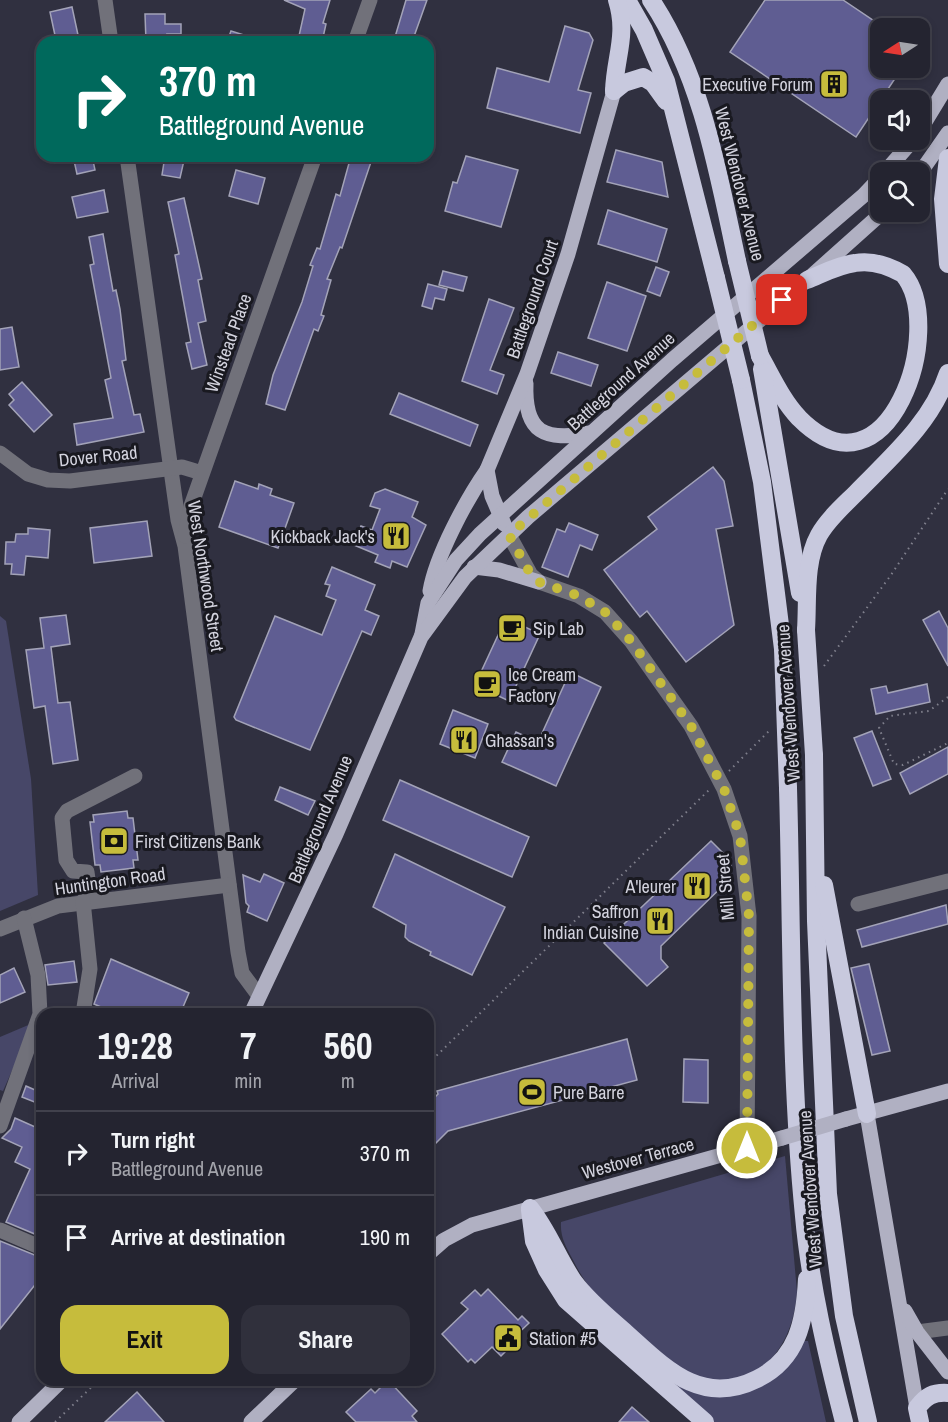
<!DOCTYPE html>
<style>
:root{--surface:#242430;--page:#30303c;--text:#f1f3f6;--muted:#a3a4ab;--line:#41414c;--accent:#c6bc3c}
body{margin:0;font-family:"Archivo Narrow",sans-serif;background:var(--page);color:var(--text);height:100vh;display:flex;flex-direction:column;font-size:22px;white-space:nowrap}
*{box-sizing:border-box;margin:0}
p{font-size:20px;color:var(--muted)}
.icon{flex:none;width:33px;height:33px;fill:none;stroke:currentColor;stroke-width:2;stroke-linecap:round;stroke-linejoin:round}
.map{position:relative;flex:1;overflow:hidden}
.side{position:absolute;left:36px;top:1008px;width:398px;height:378px;display:flex;flex-direction:column;background:var(--surface);border-radius:18px;box-shadow:0 3px 9px #0003,0 0 0 2px var(--line)}
.side>*{flex:none}
.guide{position:absolute;left:36px;top:36px;width:398px;height:126px;border-radius:18px;box-shadow:0 3px 9px #0003,0 0 0 2px var(--line);background:#00695c;color:#fff;overflow:hidden}
.needle{width:39px;rotate:258deg}
.controls{position:absolute;left:870px;top:18px;display:grid;gap:12px}
.controls a{display:grid;place-items:center;width:60px;height:60px;border-radius:12px;background:var(--surface);box-shadow:0 3px 9px #0003,0 0 0 2px var(--line);font-size:30px}
.pin{position:absolute;display:grid;place-items:center;width:51px;height:51px;color:#fff;margin:-26px;border-radius:12px;box-shadow:0 3px 9px #0006}
.me{position:absolute;width:66px;margin:-33px;rotate:0deg;stroke-linejoin:round;filter:drop-shadow(0 0 4px #0008)}
.turn{display:flex;align-items:center;gap:21px;height:126px;padding:0 24px;font-size:27px}
.turn .icon{width:78px;height:78px;stroke-width:2.5}
.turn b{display:block;font-size:42px;line-height:51px}
.eta{display:flex;justify-content:space-evenly;align-items:center;height:102px;text-align:center}
.eta b{font-size:36px;font-weight:800;line-height:42px}
.primary-button{display:flex;gap:12px;margin-top:auto;padding:12px 24px}
.primary-button a{flex:1;height:69px;border-radius:18px;background:var(--accent);color:#111;font-size:24px;font-weight:800;line-height:69px;text-align:center}
.primary-button a+a{background:var(--page);color:var(--text)}
ul{padding:0;list-style:none}
li{display:flex;align-items:center;gap:18px;height:84px;padding:0 24px;border-top:2px solid var(--line)}
li div{flex:1}
li b{display:block;font-size:22px}
li em{font-style:normal}
.map>svg:first-child{display:block}
.green{fill:#474768}
.building{fill:#5f5d92;stroke:#a3a3b8;stroke-width:1.5}
.lines{fill:none;stroke-linecap:round;stroke-linejoin:round}
.path{stroke:#80808d;stroke-width:2;stroke-dasharray:1.5 4.5;stroke-linecap:butt}
.minor{stroke:#71717a;stroke-width:15}
.major{stroke:#b0b0c2;stroke-width:15}
.highway{stroke:#c8c9de;stroke-width:18}
.major-bridge{stroke:#b0b0c2;stroke-width:15}
.highway-bridge{stroke:#c8c9de;stroke-width:18}
.route{stroke:#c6bc3c;stroke-width:10;stroke-dasharray:0 18}
.labels{text-anchor:middle;dominant-baseline:central;stroke-width:6;stroke-linejoin:round;paint-order:stroke}
.poi-label{font-size:18px;fill:#d3d3de;stroke:#191920;text-anchor:start}
.street-label{font-size:18px;fill:#d3d3de;stroke:#191920}
</style>
<div class="map">
<svg width="948" height="1422" viewBox="0 0 948 1422">
<rect width="100%" height="100%" fill="#303040"/>
<!-- green -->
<g class="green">
<path d="M0,616L6,621L31,779L38,895L0,911Z"/>
<path d="M33,1023L3,1091L0,1090V1037Z"/>
<path d="M785,1156L797,1292C793,1350 755,1396 692,1376C679,1372 667,1357 656,1348C620,1318 595,1304 573,1260C566,1247 560,1237 561,1222Z"/>
<path d="M804,1341H808L826,1422H714L672,1387L674,1384L689,1391L736,1394Z"/>
</g>
<!-- building -->
<g class="building">
<path d="M284,0H330L323,23L326,24L322,42L299,36L305,9Z"/>
<path d="M406,0H427L412,42L395,37Z"/>
<path d="M765,0H843L880,25V68H902L856,137L730,52Z"/>
<path d="M72,7L78,35L56,40L50,12Z"/>
<path d="M145,14H165V24H181V34H167L169,42H146Z"/>
<path d="M565,26L589,33L593,40L578,90L591,93L580,133L487,108L497,68L549,82Z"/>
<path d="M231,31L260,40L259,42H227Z"/>
<path d="M616,150L662,162L668,197L607,182Z"/>
<path d="M73,156H92L95,170L77,174Z"/>
<path d="M165,156H185L180,178L162,175Z"/>
<path d="M351,156H373L342,248L340,247L327,279L331,280L321,315L324,316L318,331L314,329L285,410L266,404L273,375L302,302L313,266L310,265L317,248L320,249L336,194L340,196Z"/>
<path d="M466,156L518,170L501,227L445,211L453,182L457,183Z"/>
<path d="M236,170L265,178L258,204L229,196Z"/>
<path d="M104,190L108,212L77,218L72,197Z"/>
<path d="M184,198L202,279L198,280L206,321L198,323L207,365L192,369L186,343L191,342L175,255L179,254L168,202Z"/>
<path d="M608,210L667,229L657,262L598,244Z"/>
<path d="M103,234L113,291L116,290L120,309L126,360L122,361L134,415L140,414L144,432L77,445L74,424L113,418L105,380L111,378L90,265L94,264L89,237Z"/>
<path d="M656,267L669,272L660,296L647,291Z"/>
<path d="M443,271L467,277L463,291L439,285Z"/>
<path d="M607,282L646,296L627,351L588,338Z"/>
<path d="M428,284L447,289L444,300L435,298L432,309L422,306Z"/>
<path d="M489,299L514,308L490,370L504,375L497,394L462,381Z"/>
<path d="M12,327L19,367L0,370V329Z"/>
<path d="M558,352L598,365L591,386L551,373Z"/>
<path d="M22,382L52,415L34,432L9,405L14,400L9,394Z"/>
<path d="M399,393L478,425L470,446L390,414Z"/>
<path d="M713,467L724,481L733,526L716,529L734,625L686,662L647,611L640,617L604,570L657,529L648,517Z"/>
<path d="M235,481L258,489L259,484L272,489L270,495L294,503L278,548L219,527Z"/>
<path d="M385,489L418,502L412,517L426,525L407,567L392,561L390,568L375,562L378,555L354,545L361,526L372,530L380,509L370,506L375,493Z"/>
<path d="M147,521L152,556L94,563L90,528Z"/>
<path d="M569,523L598,535L592,550L580,545L568,577L542,567L557,529L565,532Z"/>
<path d="M28,528L50,530L48,558L26,556L24,575L11,574L12,564H5L6,542H15L16,534H28Z"/>
<path d="M332,567L375,585L365,610L379,616L371,635L362,631L310,750L236,720L234,717L275,616L322,635L336,600L326,596L330,585L325,584Z"/>
<path d="M939,611L948,628V666L923,620Z"/>
<path d="M66,615L70,644L51,647L58,703L70,702L78,760L53,764L45,706L34,708L26,650L44,648L40,618Z"/>
<path d="M506,618L540,634L509,701L475,685Z"/>
<path d="M570,672L601,687L556,786L502,762L516,732L538,742Z"/>
<path d="M927,684L930,702L876,714L871,689L886,686L888,693Z"/>
<path d="M453,710L488,724L475,758L440,744Z"/>
<path d="M872,731L891,779L873,786L854,738Z"/>
<path d="M948,747V774L910,794L900,773Z"/>
<path d="M400,780L529,837L512,877L383,820Z"/>
<path d="M280,787L315,801L308,815L275,800Z"/>
<path d="M127,811L128,818H133L138,860H133L134,868L101,872L100,865H95L90,822H94L93,815Z"/>
<path d="M711,841L731,861V878L661,946V959L668,967L647,986L604,943Z"/>
<path d="M395,854L505,907L472,975L430,955L431,952L409,941L405,937L406,925L373,907Z"/>
<path d="M264,874L284,883L267,921L247,912L249,906L246,903L243,875L260,882Z"/>
<path d="M946,905L948,924L862,947L857,930Z"/>
<path d="M111,959L189,993L180,1014H117L94,1004Z"/>
<path d="M74,961L77,982L48,985L45,965Z"/>
<path d="M869,964L890,1051L872,1055L851,968Z"/>
<path d="M14,968L25,992L0,1003V975Z"/>
<path d="M627,1039L637,1080L448,1131L428,1151V1104L438,1094L437,1091Z"/>
<path d="M684,1059L708,1060V1103L683,1102Z"/>
<path d="M26,1086L42,1093V1105L22,1097Z"/>
<path d="M15,1118L42,1130V1237L6,1222L30,1169L15,1162L22,1147L2,1138L11,1129Z"/>
<path d="M0,1241L42,1258V1276L0,1329Z"/>
<path d="M488,1289L518,1320L522,1316L529,1323L510,1341L513,1344L501,1356L492,1347L475,1363L471,1359L468,1362L442,1334L468,1309L461,1303L475,1290L481,1296Z"/>
<path d="M388,1380L417,1411L412,1416L417,1422H356L346,1412L371,1389L375,1393Z"/>
<path d="M137,1392L164,1422H105Z"/>
<path d="M632,1407L649,1422H619Z"/>
</g>
<g class="lines">
<!-- path -->
<g class="path">
<path d="M824,666L891,575L948,489"/>
<path d="M948,697L929,711L890,716L879,728L894,764L903,765L948,743"/>
<path d="M729,771L770,730"/>
<path d="M428,1064L710,789"/>
<path d="M55,1422L99,1380"/>
</g>
<!-- minor -->
<g class="minor">
<path d="M105,0L111,42"/>
<path d="M355,42L370,0"/>
<path d="M127,156L178,520L185,546L238,952L242,973L259,996"/>
<path d="M0,453L28,474L48,480L70,481L182,467L202,473"/>
<path d="M509,535L531,575L539,582L579,596L605,612L631,641L691,726L724,789L740,836L749,916L747,1148"/>
<path d="M185,536L191,506L315,156"/>
<path d="M91,900L87,872L73,871L66,860L62,818L67,811L135,776"/>
<path d="M858,904L948,881"/>
<path d="M0,929L58,906L229,885"/>
<path d="M83,1014L90,969L83,901"/>
<path d="M0,1126L40,1014L38,975L24,918"/>
<path d="M0,1230L42,1248"/>
<path d="M917,1332L948,1328"/>
</g>
<!-- major -->
<g class="major">
<path d="M920,130L948,84"/>
<path d="M885,172L913,140"/>
<path d="M920,173L948,133"/>
<path d="M526,383C524,434 545,441 590,433"/>
<path d="M504,524L492,496L487,470L527,374L568,254L614,91"/>
<path d="M474,567L499,570L539,582"/>
<path d="M430,591C436,556 466,500 487,470"/>
<path d="M422,634L428,603L456,560L480,534L672,360L864,195L880,178"/>
<path d="M251,1014L336,834L421,637L465,577L528,517L807,280L883,212"/>
<path d="M867,1114L917,1408"/>
<path d="M846,1119L948,1091"/>
<path d="M428,1254L444,1240L472,1225L782,1138"/>
<path d="M905,1311L917,1332L948,1372"/>
<path d="M19,1422L62,1380"/>
<path d="M251,1422L295,1380"/>
</g>
<!-- highway -->
<g class="highway">
<path d="M627,0L644,30L666,81L716,278"/>
<path d="M651,0C702,77 718,172 737,261"/>
<path d="M614,91C615,57 628,35 617,0"/>
<path d="M614,91L624,83L643,77L653,83L666,101"/>
<path d="M948,158L943,199L948,264"/>
<path d="M760,356C772,377 782,400 799,418C888,508 948,327 903,274C889,266 871,260 855,263C838,265 822,274 807,280"/>
<path d="M762,369L800,593"/>
<path d="M741,380L762,482L783,649"/>
<path d="M806,630C808,600 804,562 819,535C828,519 843,506 856,493C891,457 932,422 948,373"/>
<path d="M814,755L816,921L828,1194L844,1316L868,1422"/>
<path d="M788,788C792,931 790,1075 804,1216C810,1284 827,1356 844,1422"/>
<path d="M824,885L867,1114"/>
<path d="M530,1208C549,1232 557,1257 574,1282C589,1302 608,1317 626,1333C665,1368 701,1407 757,1379C798,1359 805,1320 807,1279"/>
<path d="M530,1210L534,1241L547,1270L566,1300L705,1422"/>
<path d="M920,1422L917,1408C926,1396 933,1392 948,1393"/>
</g>
<!-- major-bridge -->
<path class="major-bridge" d="M782,1138L846,1119"/>
<!-- highway-bridge -->
<g class="highway-bridge">
<path d="M737,261L760,356"/>
<path d="M716,278L741,380"/>
<path d="M806,630L814,755"/>
<path d="M783,649L788,788"/>
</g>
</g>
<g class="lines">
<!-- route -->
<path class="route" d="M747,1148L749,916L740,836L724,789L691,726L631,641L605,612L579,596L539,582L531,575L509,535L782,300"/>
</g>
<!-- icons -->
<defs>
<g id="building-square" transform="scale(1.5)"><rect x="-9" y="-9" width="18" height="18" rx="4" fill="#c6bc3c" stroke="#191920"/><path d="M-4-6H4V6H1V3H-1V6H-4ZM-2.5-4.3h1.7v1.8h-1.7ZM.8-4.3h1.7v1.8H.8ZM-2.5-1h1.7V.8h-1.7ZM.8-1h1.7V.8H.8Z" fill="#111"/></g>
<g id="restaurant-square" transform="scale(1.5)"><rect x="-9" y="-9" width="18" height="18" rx="4" fill="#c6bc3c" stroke="#191920"/><path d="M-5-6h1v4h1v-4h1v4h1v-4h1v5L-1.5 .5V6h-2V.5L-5-1ZM5-6V6H3V1.5H1.5Q1.5-4 5-6Z" fill="#111"/></g>
<g id="cafe-square" transform="scale(1.5)"><rect x="-9" y="-9" width="18" height="18" rx="4" fill="#c6bc3c" stroke="#191920"/><path d="M-5.5-4.5H6V0H3Q3 3.5 0 3.5H-2.5Q-5.5 3.5-5.5 0ZM3-3.2v2h1.7v-2ZM-6 4.5H4V6H-6Z" fill="#111"/></g>
<g id="bank-square" transform="scale(1.5)"><rect x="-9" y="-9" width="18" height="18" rx="4" fill="#c6bc3c" stroke="#191920"/><path d="M-6-4H6V4H-6ZM0-2.3a2.3 2.3 0 1 0 0 4.6a2.3 2.3 0 1 0 0-4.6Z" fill="#111"/></g>
<g id="stadium-square" transform="scale(1.5)"><rect x="-9" y="-9" width="18" height="18" rx="4" fill="#c6bc3c" stroke="#191920"/><path d="M0-5a6.5 5 0 1 0 0 10a6.5 5 0 1 0 0-10ZM-3.5-1.8h7v3.6h-7Z" fill="#111"/></g>
<g id="civic-square" transform="scale(1.5)"><rect x="-9" y="-9" width="18" height="18" rx="4" fill="#c6bc3c" stroke="#191920"/><path d="M-.6-6.5H3V-4.5H.6V-3L4-1V1h2V6H-6V1h2V-1L-.6-3ZM-1.2 2.5V6h2.4V2.5Z" fill="#111"/></g>
</defs>
<g fill-rule="evenodd">
<use href="#building-square" x="834" y="84"/>
<use href="#restaurant-square" x="396" y="536"/>
<use href="#cafe-square" x="512" y="628"/>
<use href="#cafe-square" x="487" y="684"/>
<use href="#restaurant-square" x="464" y="740"/>
<use href="#bank-square" x="114" y="841"/>
<use href="#restaurant-square" x="697" y="886"/>
<use href="#restaurant-square" x="660" y="921"/>
<use href="#stadium-square" x="532" y="1092"/>
<use href="#civic-square" x="508" y="1338"/>
</g>
<g class="labels">
<!-- poi labels -->
<g class="poi-label">
<text x="813" y="84" text-anchor="end">Executive Forum</text>
<text x="375" y="536" text-anchor="end">Kickback Jack's</text>
<text x="533" y="628">Sip Lab</text>
<text x="508" y="674">Ice Cream<tspan x="508" dy="21">Factory</tspan></text>
<text x="485" y="740">Ghassan's</text>
<text x="135" y="841">First Citizens Bank</text>
<text x="676" y="886" text-anchor="end">A'leurer</text>
<text x="639" y="911" text-anchor="end">Saffron<tspan x="639" dy="21">Indian Cuisine</tspan></text>
<text x="553" y="1092">Pure Barre</text>
<text x="529" y="1338">Station #5</text>
</g>
<!-- street labels -->
<g class="street-label">
<text transform="translate(740 184) rotate(76)">West Wendover Avenue</text>
<text transform="translate(532 299) rotate(-71)">Battleground Court</text>
<text transform="translate(228 343) rotate(-70)">Winstead Place</text>
<text transform="translate(621 381) rotate(-42)">Battleground Avenue</text>
<text transform="translate(98 456) rotate(-6)">Dover Road</text>
<text transform="translate(206 576) rotate(81)">West Northwood Street</text>
<text transform="translate(788 703) rotate(-94)">West Wendover Avenue</text>
<text transform="translate(320 819) rotate(-67)">Battleground Avenue</text>
<text transform="translate(110 881) rotate(-8)">Huntington Road</text>
<text transform="translate(725 887) rotate(-95)">Mill Street</text>
<text transform="translate(638 1158) rotate(-15)">Westover Terrace</text>
<text transform="translate(810 1189) rotate(-94)">West Wendover Avenue</text>
</g>
</g>
</svg>
<div class="controls">
<a><svg class="needle" viewBox="-14 -14 28 28"><path d="M0-13l5 13h-10z" fill="#e53935"/><path d="M0 13l5-13h-10z" fill="#a3a4ab"/></svg></a>
<a><svg class="icon" aria-label="sound" viewBox="0 0 24 24"><path d="M4 9h4l5-4v14l-5-4H4zM17 9q2 3 0 6"/></svg></a>
<a><svg class="icon" aria-label="search" viewBox="0 0 24 24"><circle cx="10" cy="10" r="6"/><path d="M15 15l6 6"/></svg></a>
</div>
<div class="pin" style="left:782px;top:300px;background:#d93025"><svg class="icon" aria-label="arrive" viewBox="0 0 24 24"><path d="M6 21V4h12l-3 4 3 4H6"/></svg></div>
<svg class="me" style="left:747px;top:1148px" viewBox="-20 -20 40 40"><circle r="17" fill="#c6bc3c" stroke="#fff" stroke-width="3"/><path d="M0-11L8 9 0 5-8 9z" fill="#fff"/></svg>
<div class="guide">
<div class="turn"><svg class="icon" aria-label="right" viewBox="0 0 24 24"><path d="M7 20v-9h11M14 6l5 5-5 5"/></svg><div><b>370 m</b>Battleground Avenue</div></div>
</div>
<section class="side">
<div class="eta">
<div><b>19:28</b><p>Arrival</p></div>
<div><b>7</b><p>min</p></div>
<div><b>560</b><p>m</p></div>
</div>
<ul>
<li><svg class="icon" aria-label="right" viewBox="0 0 24 24"><path d="M7 20v-9h11M14 6l5 5-5 5"/></svg><div><b>Turn right</b><p>Battleground Avenue</p></div><em>370 m</em></li>
<li><svg class="icon" aria-label="arrive" viewBox="0 0 24 24"><path d="M6 21V4h12l-3 4 3 4H6"/></svg><div><b>Arrive at destination</b></div><em>190 m</em></li>
</ul>
<div class="primary-button"><a>Exit</a><a>Share</a></div>
</section>
</div>
